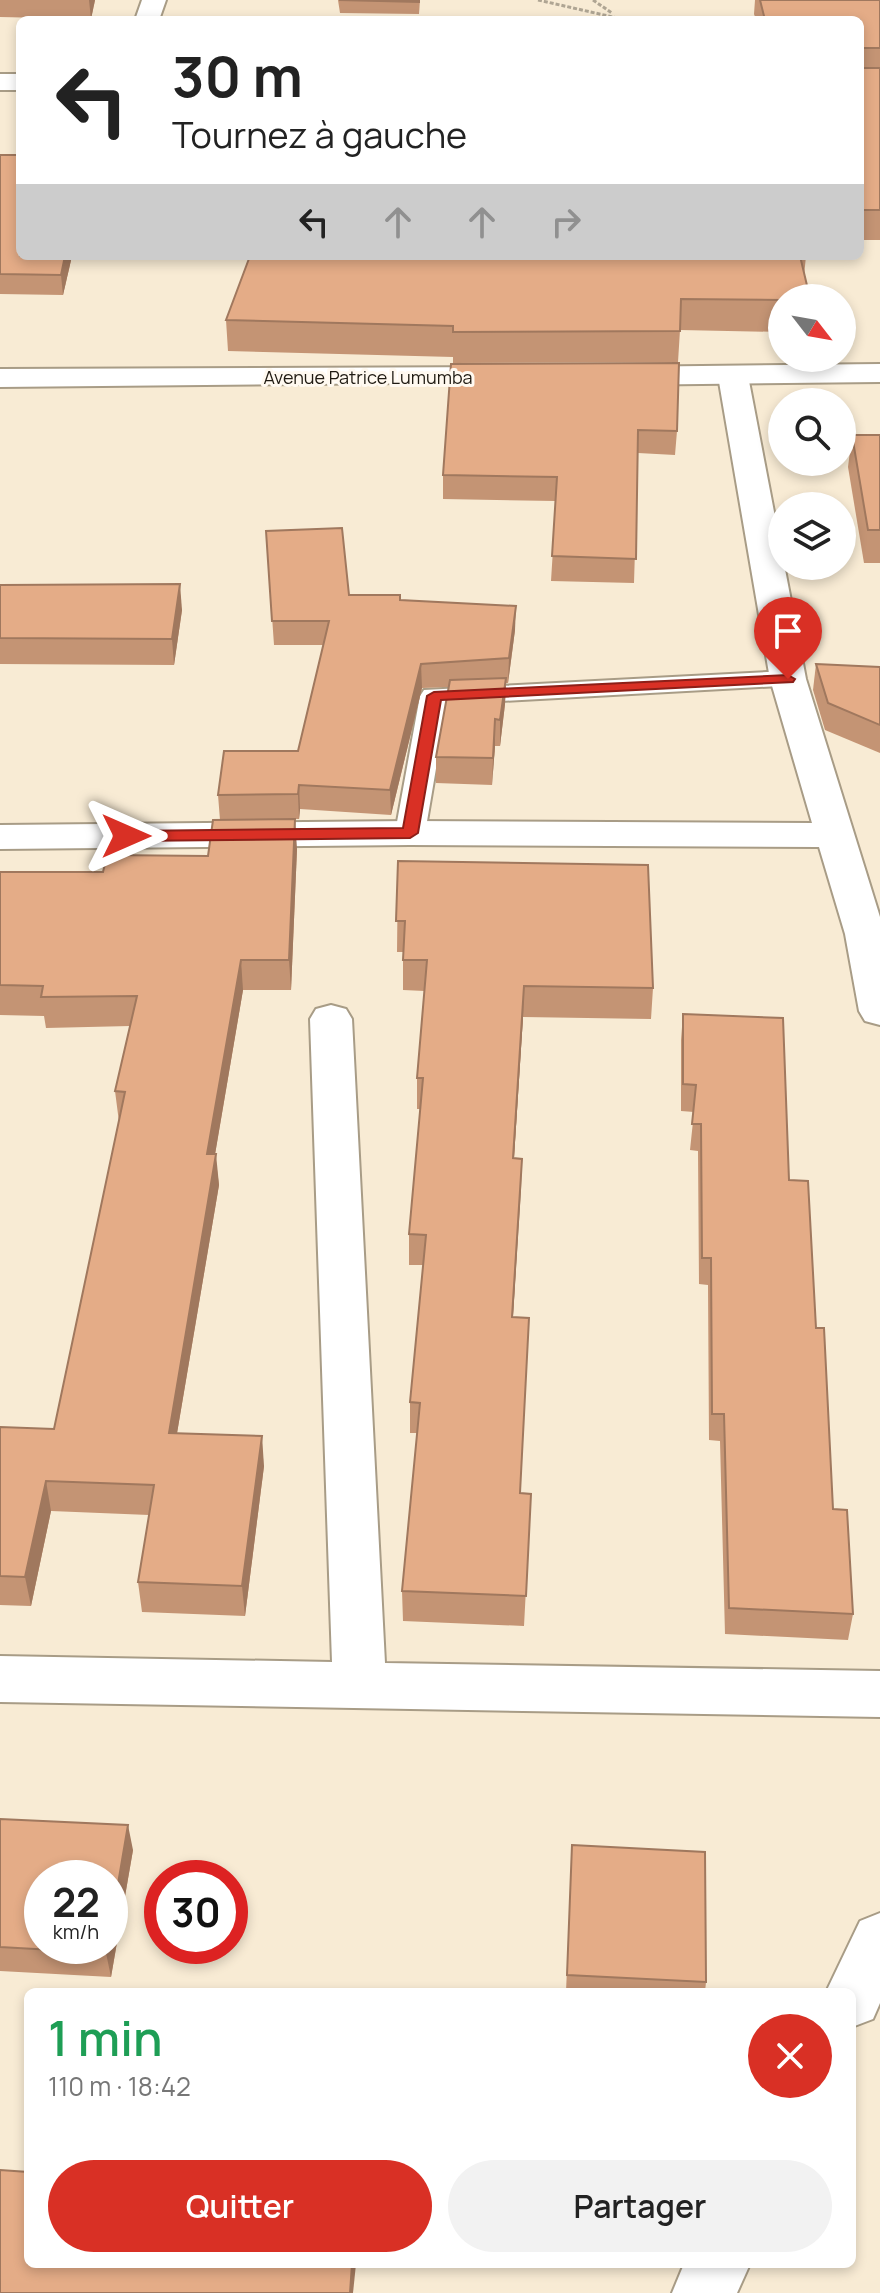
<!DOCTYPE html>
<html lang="fr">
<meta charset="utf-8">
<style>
:root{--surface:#fff;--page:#f2f2f2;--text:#222;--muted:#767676;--accent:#d93025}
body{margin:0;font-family:Manrope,sans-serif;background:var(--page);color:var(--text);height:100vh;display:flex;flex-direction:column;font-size:30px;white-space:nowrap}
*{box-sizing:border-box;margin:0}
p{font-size:26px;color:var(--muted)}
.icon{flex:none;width:44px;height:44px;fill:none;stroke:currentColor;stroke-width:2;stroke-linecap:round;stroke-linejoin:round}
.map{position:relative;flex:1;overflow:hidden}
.details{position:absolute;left:24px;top:1988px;width:832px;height:280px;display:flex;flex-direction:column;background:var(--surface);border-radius:12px;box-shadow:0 4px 12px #0003}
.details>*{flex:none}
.guide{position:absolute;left:16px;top:16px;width:848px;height:244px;border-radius:12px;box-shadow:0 4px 12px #0003;background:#fff;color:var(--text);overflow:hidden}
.needle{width:52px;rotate:121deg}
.buttons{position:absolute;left:768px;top:284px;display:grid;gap:16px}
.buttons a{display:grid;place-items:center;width:88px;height:88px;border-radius:50%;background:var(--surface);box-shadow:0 4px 12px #0003;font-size:40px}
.speed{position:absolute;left:24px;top:1860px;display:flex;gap:16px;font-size:40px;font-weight:700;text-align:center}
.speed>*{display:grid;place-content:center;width:104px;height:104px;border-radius:50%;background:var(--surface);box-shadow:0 4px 12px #0003;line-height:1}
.speed small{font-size:20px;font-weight:400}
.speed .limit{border:12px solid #d22;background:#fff;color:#111}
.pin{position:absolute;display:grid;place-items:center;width:68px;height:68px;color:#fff;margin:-82px -34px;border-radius:50% 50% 50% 0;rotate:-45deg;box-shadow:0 0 8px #0007}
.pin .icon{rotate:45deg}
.me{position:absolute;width:88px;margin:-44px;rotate:90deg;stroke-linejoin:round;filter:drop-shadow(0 0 6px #0008)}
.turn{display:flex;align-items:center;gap:28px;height:168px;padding:0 24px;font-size:36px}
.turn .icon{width:104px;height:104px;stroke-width:2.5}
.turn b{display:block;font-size:56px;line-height:68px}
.lanes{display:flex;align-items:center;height:76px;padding:0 24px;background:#0003;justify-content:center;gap:40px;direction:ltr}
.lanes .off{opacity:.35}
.round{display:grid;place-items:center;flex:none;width:84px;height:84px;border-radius:42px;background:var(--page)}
.head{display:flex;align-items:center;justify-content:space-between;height:136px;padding:0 24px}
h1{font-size:48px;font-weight:600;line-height:60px;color:#1e9e55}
.action{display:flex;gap:16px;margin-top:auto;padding:16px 24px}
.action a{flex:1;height:92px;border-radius:48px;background:var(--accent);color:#fff;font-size:32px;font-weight:600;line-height:92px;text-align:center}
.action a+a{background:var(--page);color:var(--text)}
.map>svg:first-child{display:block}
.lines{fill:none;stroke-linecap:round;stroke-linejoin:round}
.service-casing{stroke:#a89c86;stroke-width:4}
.minor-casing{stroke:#a89c86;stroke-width:4}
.tertiary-casing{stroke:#a89c86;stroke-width:4}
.path{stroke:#afa593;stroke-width:3;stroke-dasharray:4 2;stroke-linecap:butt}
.service{fill:#fff;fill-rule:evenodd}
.minor{fill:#fff;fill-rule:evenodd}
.tertiary{fill:#fff;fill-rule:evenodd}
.wall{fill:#c49474}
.shaded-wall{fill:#a0785e}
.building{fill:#e4ac87;stroke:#a0785e;stroke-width:2}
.route{fill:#d93025;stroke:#8d1f18;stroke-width:2}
.labels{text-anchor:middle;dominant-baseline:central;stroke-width:6;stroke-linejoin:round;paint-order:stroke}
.far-street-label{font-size:18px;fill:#1f1a12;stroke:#fff9f0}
</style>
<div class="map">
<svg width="880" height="2293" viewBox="0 0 880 2293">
<rect width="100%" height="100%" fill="#f8ebd4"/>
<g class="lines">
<!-- service casing -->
<g class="service-casing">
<path id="service" d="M788,671L798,673L802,679L798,685L447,704L425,833L421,840H399L395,833L420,696L424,690Z"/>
</g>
<!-- minor casing -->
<g class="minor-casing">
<g id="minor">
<path d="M142,0H166L159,20H135Z"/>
<rect x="0" y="74" width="20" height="16"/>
<path d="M733,367L744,370L748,376L806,679L880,917V1025L865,1021L859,1011L845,934L819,847L410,845L0,849V825L410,821L812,823L770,679L718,376L722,370Z"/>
<path d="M331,1005L346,1009L352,1019L385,1663L880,1671V1717L0,1702V1656L332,1662L310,1019L316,1009Z"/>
<path d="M880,1913V2003L873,2019L852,2027V1992H826L860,1921Z"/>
<path d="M684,2264H750L737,2293H672Z"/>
</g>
</g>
<!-- tertiary casing -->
<g class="tertiary-casing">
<g id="tertiary">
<path d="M880,364V382L618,385L607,382L603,376L607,370L618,367Z"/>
<path d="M510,367L521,370L525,376L521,382L0,387V369Z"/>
</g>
</g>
<!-- path -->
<g class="path">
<path d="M538,0L626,20"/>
<path d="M593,0L612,13"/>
</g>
<!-- service -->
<use href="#service" class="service"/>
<!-- minor -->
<use href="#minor" class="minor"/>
<!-- tertiary -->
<use href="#tertiary" class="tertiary"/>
</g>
<!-- wall -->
<g class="wall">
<path d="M0,0H95L91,19L0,17Z"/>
<path d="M338,0H420L419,14L340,13Z"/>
<path d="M755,0H880V240H860V20H756L754,14Z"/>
<path d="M0,155L72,256L63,295L0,294Z"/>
<path d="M806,256L804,276L782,298V332L680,330L678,362L453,363V357L228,351L226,320Z"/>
<path d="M451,364L677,431L675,455L638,453L634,583L551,581L556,501L443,499V475Z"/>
<path d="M852,435H880V563H864L848,467Z"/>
<path d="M266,531L349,595L400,600L515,630L508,683H506L505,704L500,746H495L492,785L436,783V757L449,687L422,688L391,815L300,809L299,819L220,820L218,795L298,751L323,645H274Z"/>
<path d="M0,585L182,610L174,665L0,664Z"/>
<path d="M816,664L880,667V753L825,730L813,690Z"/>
<path d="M297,849L291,990H243L215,1154L219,1185L177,1433L264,1466L245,1616L142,1612L138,1582L149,1515L51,1511L31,1606L0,1605V1427L54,1429L119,1122L115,1091L130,1026L46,1028L44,1016L0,1015V872H103L208,856Z"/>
<path d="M398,861L653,988L651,1019L523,1017L514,1158L522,1159L513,1317L521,1493L531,1494L524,1626L403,1621L402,1591L417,1433H410V1402L423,1265H409V1234L420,1109H417V1078L425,991L403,990V952H397Z"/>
<path d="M683,1014L789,1180L816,1328L833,1509L853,1614L848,1640L725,1634L720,1441L709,1440L708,1285L699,1284L698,1151L690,1150L694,1112L681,1111V1040Z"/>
<path d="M0,1819L133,1850L111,1977L0,1971Z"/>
<path d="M572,1845L706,1982L705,1992H566Z"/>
</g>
<!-- shaded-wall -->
<g class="shaded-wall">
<path d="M89,0H95L91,19Z"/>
<path d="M65,256H72L63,295L61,275Z"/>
<path d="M180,584L182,610L174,665L172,639Z"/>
<path d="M516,606L515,630L508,683L509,658Z"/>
<path d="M421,664L422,688L391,815L390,790Z"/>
<path d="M506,678L505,704L500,746V720Z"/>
<path d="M495,719V746L492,785L493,758Z"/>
<path d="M299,785L300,809L299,819L298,794Z"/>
<path d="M295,819L297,849L291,990L289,960Z"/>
<path d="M241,960L243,990L210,1184L207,1154Z"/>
<path d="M524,986L523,1017L512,1189L513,1158Z"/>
<path d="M216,1154L219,1185L172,1463L169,1433Z"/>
<path d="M522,1159L521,1189L511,1347L512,1317Z"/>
<path d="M262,1436L264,1466L245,1616L242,1586Z"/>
<path d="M46,1481L51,1511L31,1606L25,1577Z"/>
<path d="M128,1825L133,1850L111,1977L106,1953L107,1946H110V1931Z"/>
<path d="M352,2264H356L353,2293H350Z"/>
</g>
<!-- building -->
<g class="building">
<path d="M339,0H419V2Z"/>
<path d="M760,0H880V48H861V68H880V210H860V20H765Z"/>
<path d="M0,155H20V256H65L61,275L0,274Z"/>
<path d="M250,256H806H800L810,298H782V300L681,299L680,331L453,332V326L226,320Z"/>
<path d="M679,363L677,431L638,430L636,559L552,556L557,477L443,475L451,364Z"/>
<path d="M852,435H880V530H868Z"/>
<path d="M342,528L349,595H400V600L516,606L509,658L421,664L390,790L299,785L298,794L218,795L224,751H298L329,621H272L266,531Z"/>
<path d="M180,584L172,639L0,638V585Z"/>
<path d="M816,664L880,667V725L828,703Z"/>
<path d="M506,678L500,720L495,719L493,758L436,757L450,680Z"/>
<path d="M295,819L289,960H241L207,1154H216L169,1433L262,1436L242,1586L138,1582L154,1485L46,1481L25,1577L0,1576V1427L54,1429L125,1092L115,1091L137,996L41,997L43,986L0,985V872H103L107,855L208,856L213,820Z"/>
<path d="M398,861L648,865L653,988L524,986L513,1158L522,1159L512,1317L529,1318L520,1493L531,1494L526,1596L402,1591L420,1403L410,1402L426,1235L409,1234L423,1078H417L427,960H403L405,921H396Z"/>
<path d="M683,1014L783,1018L789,1180L808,1181L816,1328H824L833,1509L847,1510L853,1614L729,1608L724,1414H712L711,1258H702L701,1124H692L696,1085L683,1084Z"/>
<path d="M0,1819L128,1825L110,1931V1878H42V1946H107L106,1953L0,1947Z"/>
<path d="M572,1845L705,1852L706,1982L567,1975Z"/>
<path d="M0,2170L28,2172V2264H352L350,2293H0Z"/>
</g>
<!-- route -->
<path class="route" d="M788,675L795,679L793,682L441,700L418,833L410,838L126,841L118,836L126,831L403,828L427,696L434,692Z"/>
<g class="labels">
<!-- far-street labels -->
<g class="far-street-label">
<text x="368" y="377">Avenue Patrice Lumumba</text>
</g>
</g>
</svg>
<div class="buttons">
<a><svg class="needle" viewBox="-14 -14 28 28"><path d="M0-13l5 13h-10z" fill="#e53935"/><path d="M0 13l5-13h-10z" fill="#767676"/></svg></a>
<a><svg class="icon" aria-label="search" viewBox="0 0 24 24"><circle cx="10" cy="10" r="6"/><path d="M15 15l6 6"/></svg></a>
<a><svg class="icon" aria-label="layers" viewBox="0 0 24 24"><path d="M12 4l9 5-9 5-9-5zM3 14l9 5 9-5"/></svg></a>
</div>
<div class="speed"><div>22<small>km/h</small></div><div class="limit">30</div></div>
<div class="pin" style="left:788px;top:679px;background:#d93025"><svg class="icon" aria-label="arrive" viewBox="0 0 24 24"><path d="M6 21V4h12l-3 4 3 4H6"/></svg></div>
<svg class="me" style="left:126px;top:836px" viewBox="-20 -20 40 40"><path d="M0-17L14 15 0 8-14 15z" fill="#d93025" stroke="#fff" stroke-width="4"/></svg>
<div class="guide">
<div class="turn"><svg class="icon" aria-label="left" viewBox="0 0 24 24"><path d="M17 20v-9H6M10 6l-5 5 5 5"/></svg><div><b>30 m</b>Tournez à gauche</div></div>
<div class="lanes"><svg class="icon" aria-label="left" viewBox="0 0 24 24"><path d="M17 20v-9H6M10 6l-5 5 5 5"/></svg><svg class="icon off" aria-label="ahead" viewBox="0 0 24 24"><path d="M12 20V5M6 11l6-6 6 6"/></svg><svg class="icon off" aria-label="ahead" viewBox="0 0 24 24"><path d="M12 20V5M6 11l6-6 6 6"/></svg><svg class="icon off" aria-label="right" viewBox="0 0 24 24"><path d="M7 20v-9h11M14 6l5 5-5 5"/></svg></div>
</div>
<section class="details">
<div class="head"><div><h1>1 min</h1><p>110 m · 18:42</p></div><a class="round" style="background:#d93025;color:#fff"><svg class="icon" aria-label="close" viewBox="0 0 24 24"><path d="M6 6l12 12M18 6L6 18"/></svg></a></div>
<div class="action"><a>Quitter</a><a>Partager</a></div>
</section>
</div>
